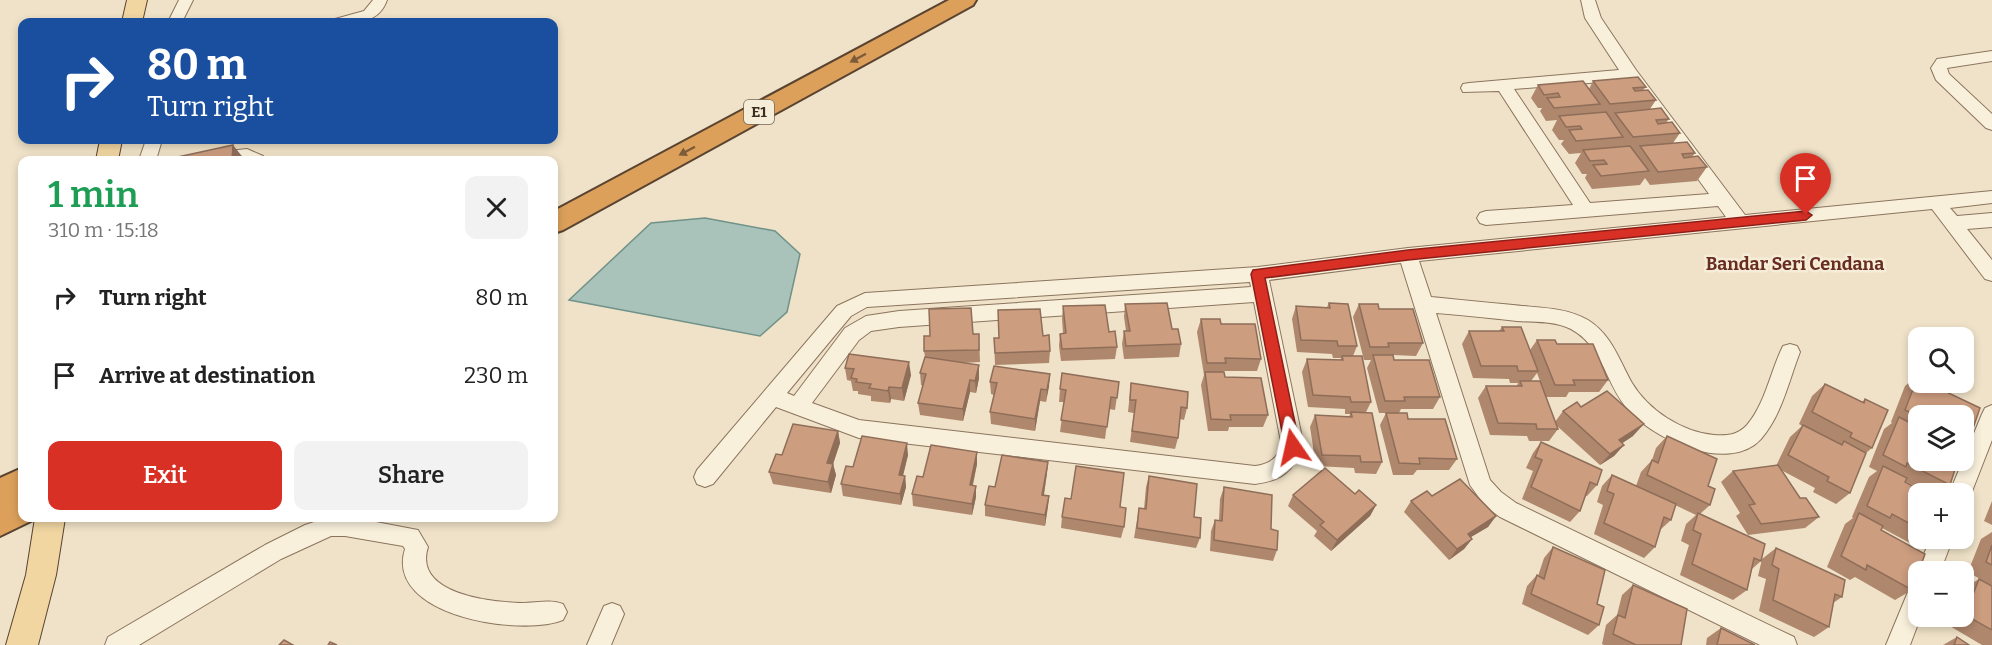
<!DOCTYPE html>
<meta charset="utf-8">
<style>
:root{--surface:#fff;--page:#f2f2f2;--text:#222;--muted:#767676;--accent:#d93025}
body{margin:0;font-family:Bitter,serif;background:var(--page);color:var(--text);height:100vh;display:flex;flex-direction:column;font-size:22px;white-space:nowrap}
*{box-sizing:border-box;margin:0}
p{font-size:20px;color:var(--muted)}
.icon{flex:none;width:33px;height:33px;fill:none;stroke:currentColor;stroke-width:2;stroke-linecap:round;stroke-linejoin:round}
.map{position:relative;flex:1;overflow:hidden}
.sheet{position:absolute;left:18px;top:156px;width:540px;height:366px;display:flex;flex-direction:column;background:var(--surface);border-radius:12px;box-shadow:0 3px 9px #0003}
.sheet>*{flex:none}
.hud{position:absolute;left:18px;top:18px;width:540px;height:126px;border-radius:12px;box-shadow:0 3px 9px #0003;background:#1a4fa0;color:#fff;overflow:hidden}
.fabs{position:absolute;left:1908px;top:327px;display:grid;gap:12px}
.fabs a{display:grid;place-items:center;width:66px;height:66px;border-radius:12px;background:var(--surface);box-shadow:0 3px 9px #0003;font-size:30px}
.pin{position:absolute;display:grid;place-items:center;width:51px;height:51px;color:#fff;margin:-62px -26px;border-radius:50% 50% 50% 0;rotate:-45deg;box-shadow:0 0 6px #0007}
.pin .icon{rotate:45deg}
.me{position:absolute;width:66px;margin:-33px;rotate:349deg;stroke-linejoin:round;filter:drop-shadow(0 0 4px #0008)}
.turn{display:flex;align-items:center;gap:21px;height:126px;padding:0 30px;font-size:27px}
.turn .icon{width:78px;height:78px;stroke-width:2.5}
.turn b{display:block;font-size:42px;line-height:51px}
.round{display:grid;place-items:center;flex:none;width:63px;height:63px;border-radius:12px;background:var(--page)}
.head{display:flex;align-items:center;justify-content:space-between;height:102px;padding:0 30px}
h1{font-size:36px;font-weight:600;line-height:45px;color:#1e9e55}
.primary-button{display:flex;gap:12px;margin-top:auto;padding:12px 30px}
.primary-button a{flex:1;height:69px;border-radius:12px;background:var(--accent);color:#fff;font-size:24px;font-weight:600;line-height:69px;text-align:center}
.primary-button a+a{background:var(--page);color:var(--text)}
ul{padding:0;list-style:none}
li{display:flex;align-items:center;gap:18px;height:78px;padding:0 30px}
li div{flex:1}
li b{display:block;font-size:22px}
li em{font-style:normal}
.map>svg:first-child{display:block}
.water{fill:#a9c3bb;stroke:#709288;stroke-width:1.5}
.lines{fill:none;stroke-linecap:round;stroke-linejoin:round}
.minor-casing{stroke:#8b745d;stroke-width:2}
.major-casing{stroke:#594331;stroke-width:2}
.highway-casing{stroke:#594331;stroke-width:4}
.minor{fill:#f9f0dc;fill-rule:evenodd}
.major{fill:#f1d6a2;fill-rule:evenodd}
.highway{fill:#dca05b;fill-rule:evenodd}
.wall{fill:#af876d;fill-rule:evenodd}
.shaded-wall{fill:#8f6e59}
.building{fill:#cc9d7f;stroke:#8f6e59;stroke-width:1.5}
.oneway{fill:#7c5b38}
.route{fill:#d93025;stroke:#8d1f18;stroke-width:1.5}
.labels{text-anchor:middle;dominant-baseline:central;stroke-width:5;stroke-linejoin:round;paint-order:stroke}
.shield{fill:#f6edd8;stroke:#746758;stroke-width:1.5}
.shield-label{font-size:15px;font-weight:bold;fill:#3c2d21}
.neighbourhood-label{font-size:18px;font-weight:bold;fill:#682d20;stroke:#f6edd8}
</style>
<div class="map">
<svg width="1992" height="645" viewBox="0 0 1992 645">
<rect width="100%" height="100%" fill="#efe2c8"/>
<!-- water -->
<path class="water" d="M705,218L775,231L800,254L787,312L760,336L569,300L651,223Z"/>
<g class="lines">
<!-- minor casing -->
<g class="minor-casing">
<g id="minor">
<path d="M179,0H193L182,22H168Z"/>
<path d="M373,0H387C379,24 354,24 332,22L335,19L364,11Z"/>
<path d="M1581,0H1595L1601,18L1636,70L1745,215L1992,191V203L1950,208L1957,216L1992,213V227L1967,229L1992,260V281L1985,279L1932,209L1419,261L1431,297C1458,300 1485,302 1513,305C1538,308 1565,307 1588,320C1612,335 1619,360 1632,383C1648,410 1682,432 1714,435C1727,436 1738,435 1747,425C1766,402 1770,372 1783,346L1790,344L1797,346L1800,352C1789,380 1782,415 1761,439C1728,475 1649,438 1625,406C1605,380 1602,346 1571,329C1555,321 1535,322 1517,321C1490,318 1463,315 1436,313L1490,480L1501,492L1516,503L1794,637L1797,645H1760L1500,517L1485,506L1470,485L1401,263L1269,280L1304,447C1293,471 1281,481 1255,484L859,438L776,407L713,484L705,487L697,484L694,477L697,470L837,306L865,293L1258,267L1408,248L1726,217L1718,206L1486,225L1480,223L1477,218L1480,213L1486,211L1573,205L1499,91L1463,92L1461,88L1463,84L1469,83L1619,70L1585,18ZM1626,80L1709,194L1590,203L1514,89ZM1250,282L1251,287L899,311L866,316L845,328L794,396L787,393L851,316L867,307ZM1254,302L1282,447C1276,459 1269,464 1255,466L859,420L812,403L859,340L871,331L899,327Z"/>
<path d="M1992,51V61L1947,68L1949,74L1992,114V130L1986,128L1936,80L1931,68L1937,59Z"/>
<path d="M146,140H162L156,160H139Z"/>
<path d="M247,149L263,156L265,160H190L193,156L199,154Z"/>
<path d="M1992,405V440L1971,494L1968,501L1964,502V494H1949L1982,414L1985,408Z"/>
<path d="M326,518H355L418,530L428,547C413,594 489,602 522,603C536,603 550,599 563,604L567,612L563,620C521,637 384,616 405,549L403,546L345,536H331L281,559L139,645H105L108,637L265,545L305,525Z"/>
<path d="M1931,538H1953L1940,572H1918V577L1916,572Z"/>
<path d="M1918,584V616H1921L1910,645H1886L1910,587Z"/>
<path d="M612,603L620,606L624,614L611,645H587L604,606Z"/>
</g>
</g>
<!-- major casing -->
<g class="major-casing">
<g id="major">
<path d="M127,0H147L142,22H122Z"/>
<path d="M100,140H122L118,160H96Z"/>
<path d="M35,518H65L56,575L38,645H6L26,575Z"/>
</g>
</g>
<!-- highway casing -->
<g class="highway-casing">
<g id="highway">
<path d="M949,0H976L973,5L563,230L554,233V211Z"/>
<path d="M22,468V518H35L33,520L0,536V478Z"/>
</g>
</g>
<!-- minor -->
<use href="#minor" class="minor"/>
<!-- major -->
<use href="#major" class="major"/>
<!-- highway -->
<use href="#highway" class="highway"/>
</g>
<!-- wall -->
<g class="wall">
<path d="M1593,81L1646,87L1643,90L1656,100L1650,109L1669,119L1666,123L1680,133L1673,143L1695,153L1692,157L1707,167L1697,181L1650,185L1645,178L1640,185L1592,189L1585,178L1587,174H1582L1575,163L1581,153L1569,154L1561,144L1564,140H1559L1552,130L1557,120L1546,121L1540,111L1542,108H1538L1531,98L1538,85L1589,89Z"/>
<path d="M1329,303L1357,346L1353,356L1371,402L1366,412L1382,462L1376,474L1355,473L1354,468L1316,466L1310,427L1315,415L1349,417L1350,414H1345V409L1308,407L1302,372L1307,359L1340,360L1341,358H1333L1332,354L1297,352L1292,319L1296,306L1327,307Z"/>
<path d="M1125,304L1172,329L1181,344L1179,357L1124,359L1122,344L1124,331H1126L1124,317Z"/>
<path d="M1359,304L1379,309L1423,343L1416,356L1393,355L1394,360L1440,397L1433,409H1401L1399,413L1408,419L1457,459L1449,470H1417L1413,475H1393L1380,425L1386,413H1379L1367,368L1371,360H1364L1353,317Z"/>
<path d="M1063,306L1109,332L1117,347L1115,359L1061,361L1059,346L1060,334L1063,333L1062,319Z"/>
<path d="M998,310L1043,336L1050,351L1049,363L995,365L994,338H999Z"/>
<path d="M1201,319L1221,324L1261,359L1257,371H1224L1223,372L1225,377L1268,415L1263,427H1229L1228,431H1208L1201,385L1204,375L1197,332Z"/>
<path d="M1502,327L1530,350L1537,340L1557,344L1608,380L1599,392H1569L1566,397H1546L1555,422L1563,411L1581,407L1633,436L1622,443L1624,445L1614,456L1600,465L1556,425L1558,429L1549,441H1529L1527,436L1490,435L1478,398L1486,386H1517L1518,383H1510L1509,379L1473,378L1462,344L1469,331H1499ZM1537,373L1540,381H1531Z"/>
<path d="M973,334H979L980,362L961,363L979,365V378L976,393L970,392L963,421L920,415L918,403L923,386L921,385L920,373L925,357L924,351Z"/>
<path d="M845,368L911,375L904,401L891,399L890,403L871,401V396L858,394V391H853L851,381L847,380Z"/>
<path d="M1050,374L1046,402L1040,401L1035,431L991,424L990,412L994,395L991,394L990,382Z"/>
<path d="M1918,375V382H1937L1942,385L1940,389L1980,408L1970,437L1964,442V416H1918V460H1958L1950,485L1938,494H1929L1905,481V482L1927,494H1918V538H1934L1919,548L1882,528L1881,530L1925,554L1912,590L1895,600L1855,577L1850,580L1827,567L1845,524L1853,518L1852,517L1869,477L1877,471L1869,467L1884,429L1892,423L1891,422L1905,386Z"/>
<path d="M1119,382L1115,410L1109,409L1105,439L1060,432L1064,402H1059L1060,389Z"/>
<path d="M1131,383L1187,408L1184,420L1180,419L1178,438L1175,449L1130,442L1134,413L1128,412Z"/>
<path d="M1825,384L1862,402L1865,399L1872,448L1866,453L1850,493L1836,504L1813,492L1815,488L1781,470L1800,498L1819,517L1805,528L1748,535L1736,516L1740,513L1721,482L1733,471L1776,466L1790,437L1802,426L1799,424L1812,396Z"/>
<path d="M838,431L840,443L833,464L836,475L831,493L773,484L769,472L782,455Z"/>
<path d="M1667,436L1708,486L1710,505L1700,514L1761,561L1752,569L1747,590L1733,600L1680,575L1689,545L1681,541L1686,524L1696,515L1675,505L1671,520L1660,530L1655,547L1644,558L1594,534L1603,505L1597,502L1602,486L1612,475L1636,486L1641,472L1652,460L1656,448Z"/>
<path d="M1541,442L1597,485L1587,496H1586L1580,511L1570,522L1522,499L1533,471L1526,468L1533,453Z"/>
<path d="M908,455L903,476H905L906,487L901,505L843,496L841,484L853,467Z"/>
<path d="M1048,462L1047,473L1044,495L1049,496L1045,526L985,516V505L995,487Z"/>
<path d="M977,464L973,485L976,497L972,515L913,506L912,494L923,477Z"/>
<path d="M1149,476L1194,517L1200,538L1196,548L1134,538L1139,508L1144,509L1146,487Z"/>
<path d="M1224,487L1271,529L1277,550L1273,561L1210,551L1211,531L1215,520H1219L1220,499Z"/>
<path d="M1355,494L1376,505L1370,516L1331,551L1314,536L1317,531L1288,506L1293,495Z"/>
<path d="M1071,499L1120,507L1124,527L1121,538L1061,528L1062,517Z"/>
<path d="M1411,501L1496,516L1488,527L1471,537L1472,539L1464,549L1449,560L1404,512Z"/>
<path d="M1992,501V525L1984,521Z"/>
<path d="M1992,532V586L1968,572L1981,539Z"/>
<path d="M1553,547L1597,604L1599,625L1588,635L1522,604L1527,586L1537,575L1538,576L1544,558Z"/>
<path d="M1776,548L1842,597L1833,603L1829,627L1814,637L1759,611L1766,579L1758,576L1762,559Z"/>
<path d="M1979,579L1992,586V645H1982L1948,625L1951,616H1964V588Z"/>
<path d="M1633,585L1681,645H1682H1604L1602,644L1606,625L1617,615L1622,595Z"/>
<path d="M1721,628L1755,645H1706L1707,638Z"/>
<path d="M1957,637L1969,645H1943Z"/>
</g>
<!-- shaded-wall -->
<g class="shaded-wall">
<path d="M233,145L245,160H232Z"/>
<path d="M909,362L911,375L904,401L902,388Z"/>
<path d="M979,365V378L976,393L975,381Z"/>
<path d="M1050,374L1049,387L1046,402L1047,390Z"/>
<path d="M970,380V392L963,421V409Z"/>
<path d="M889,387L891,399L890,403L888,391Z"/>
<path d="M1041,389L1040,401L1035,431V419Z"/>
<path d="M1644,424L1633,436L1609,452L1619,440Z"/>
<path d="M838,431L840,443L833,464L836,475L831,493L828,482L827,463Z"/>
<path d="M907,443L908,455L900,487L899,475Z"/>
<path d="M1624,445L1614,456L1600,465L1610,454Z"/>
<path d="M977,452V464L970,496V485Z"/>
<path d="M1048,462L1047,473L1042,506V495Z"/>
<path d="M905,476L906,487L901,505L900,494Z"/>
<path d="M976,486V497L972,515V504Z"/>
<path d="M1049,496L1048,507L1045,526V515Z"/>
<path d="M1376,505L1370,516L1331,551L1337,540Z"/>
<path d="M1496,516L1488,527L1459,544L1468,534Z"/>
<path d="M1472,539L1464,549L1449,560L1457,549Z"/>
</g>
<!-- building -->
<g class="building">
<path d="M1638,77L1646,87L1633,88L1635,91L1648,90L1656,100L1610,104L1593,81Z"/>
<path d="M1583,81L1600,104L1554,108L1547,98L1560,97L1558,93L1544,95L1538,85Z"/>
<path d="M1661,108L1669,119L1656,120L1658,124L1672,122L1680,133L1633,137L1615,113Z"/>
<path d="M1606,112L1623,137L1576,141L1569,130L1582,129L1580,126L1566,127L1559,116Z"/>
<path d="M1687,142L1695,153L1682,154L1684,158L1698,156L1707,167L1658,172L1640,146Z"/>
<path d="M233,145L232,160H164Z"/>
<path d="M1630,146L1649,171L1601,176L1593,165L1607,164L1604,160L1590,161L1583,150Z"/>
<path d="M1167,303L1172,329H1178L1181,344L1126,346L1124,331H1130L1125,304Z"/>
<path d="M1329,303L1348,304L1357,346H1338L1337,341L1301,340L1296,306L1330,308Z"/>
<path d="M1359,304H1378L1379,309H1413L1423,343H1388L1389,347H1370Z"/>
<path d="M1105,305L1109,332L1115,331L1117,347L1062,349L1060,334L1066,333L1063,306Z"/>
<path d="M971,308L973,334H979V350L924,351V336H930L929,309Z"/>
<path d="M1040,309L1043,336L1049,335L1050,351L995,353L994,338H999L998,310Z"/>
<path d="M1201,319H1220L1221,324H1255L1261,359L1225,358L1226,363H1207Z"/>
<path d="M1502,327H1521L1538,371H1518L1517,366H1481L1469,331H1504Z"/>
<path d="M1537,340H1555L1557,344H1593L1608,380H1573L1575,385H1555Z"/>
<path d="M849,354L909,362L902,388L889,387L888,391L869,388L871,384L856,382L857,379L851,378L854,369L845,368Z"/>
<path d="M1373,355H1393L1394,360H1429L1440,397H1404L1405,401H1385Z"/>
<path d="M1342,356H1362L1371,402H1351L1350,397L1313,395L1307,359L1343,360Z"/>
<path d="M925,357L979,365L975,381L970,380L963,409L918,403L926,374L920,373Z"/>
<path d="M994,366L1050,374L1047,390L1041,389L1035,419L990,412L997,383L990,382Z"/>
<path d="M1205,372H1224L1225,377L1261,378L1268,415H1230L1231,420L1211,419Z"/>
<path d="M1062,373L1119,382L1117,398L1111,397L1107,427L1061,420L1066,390L1060,389Z"/>
<path d="M1918,376V382H1937L1942,385L1940,389L1980,408L1970,437L1964,434V416H1918L1905,410Z"/>
<path d="M1520,381H1540L1558,429H1537L1536,424L1498,423L1486,386H1522Z"/>
<path d="M1131,383L1188,392L1187,408L1181,407L1178,438L1132,431L1136,400H1130Z"/>
<path d="M1825,384L1864,403L1865,399L1888,410L1872,448L1850,437L1852,433L1812,412Z"/>
<path d="M1607,391L1644,424L1619,440L1624,445L1610,454L1563,411L1577,402L1581,407Z"/>
<path d="M1351,412L1372,413L1382,462H1361L1360,456L1322,455L1315,415L1352,417Z"/>
<path d="M1386,413H1407L1408,419H1445L1457,459L1419,458L1420,464L1399,463Z"/>
<path d="M1899,417L1918,427V460H1958L1950,485L1907,463L1906,467L1883,455Z"/>
<path d="M793,424L838,431L827,463L833,464L828,482L769,472L776,454L782,455Z"/>
<path d="M1803,425L1842,445L1844,441L1866,453L1850,493L1827,481L1829,477L1788,455Z"/>
<path d="M862,436L907,443L899,475L905,476L900,494L841,484L846,466L853,467Z"/>
<path d="M1667,436L1717,459L1708,486L1715,489L1710,505L1647,475L1652,460L1658,463Z"/>
<path d="M1541,442L1602,470L1597,485L1590,482L1580,511L1531,487L1542,460L1535,457Z"/>
<path d="M931,445L977,452L970,485L976,486L972,504L912,494L917,476L923,477Z"/>
<path d="M1002,455L1048,462L1042,495L1049,496L1045,515L985,505L989,486L995,487Z"/>
<path d="M1778,465L1800,498H1806L1819,517L1761,524L1749,505L1755,504L1733,471Z"/>
<path d="M1076,466L1124,473L1120,507L1126,508L1124,527L1062,517L1065,498L1071,499Z"/>
<path d="M1883,466L1907,478L1905,482L1927,494H1918V528L1892,514L1890,518L1867,506Z"/>
<path d="M1325,468L1355,494L1359,490L1376,505L1337,540L1320,525L1324,522L1293,495Z"/>
<path d="M1612,475L1676,504L1671,520L1664,517L1655,547L1604,523L1614,494L1607,491Z"/>
<path d="M1149,476L1197,484L1194,517L1201,518L1200,538L1137,528L1139,508L1146,509Z"/>
<path d="M1460,479L1496,516L1468,534L1472,539L1457,549L1411,501L1427,491L1432,496Z"/>
<path d="M1224,487L1272,495L1271,529L1278,531L1277,550L1214,540L1215,520L1222,521Z"/>
<path d="M1698,513L1765,544L1761,561L1754,558L1747,590L1692,564L1701,534L1693,530Z"/>
<path d="M1859,513L1883,526L1881,530L1925,554L1912,590L1867,565L1866,570L1841,556Z"/>
<path d="M1992,545V565L1986,562Z"/>
<path d="M1553,547L1605,570L1597,604L1604,607L1599,625L1531,594L1537,575L1544,579Z"/>
<path d="M1776,548L1845,580L1842,597L1835,594L1829,627L1773,600L1779,569L1772,565Z"/>
<path d="M1979,579L1992,586V630L1965,615Z"/>
<path d="M1633,585L1687,609L1681,645H1682H1636L1613,634L1618,615L1625,618Z"/>
<path d="M1721,628L1755,645H1717Z"/>
<path d="M1957,637L1969,645H1954Z"/>
<path d="M284,640L293,645H279Z"/>
<path d="M330,642L337,645H328Z"/>
</g>
<!-- one-way arrows -->
<defs><path id="oneway-solid" d="M-6-.8H1V-3.2L6.5 0L1 3.2V.8H-6Z" transform="scale(1.5)"/></defs>
<g class="oneway">
<use href="#oneway-solid" transform="translate(858 58) rotate(152)"/>
<use href="#oneway-solid" transform="translate(687 151) rotate(152)"/>
</g>
<!-- route -->
<path class="route" d="M1806,211L1812,215L1806,220L1408,260L1265,278L1300,447L1298,451L1293,453L1287,451L1285,447L1251,274L1253,270L1408,250Z"/>
<g class="labels">
<!-- shield labels -->
<rect class="shield" x="744" y="100" width="30" height="24" rx="4.5"/>
<g class="shield-label">
<text x="759" y="112">E1</text>
</g>
<!-- neighbourhood labels -->
<g class="neighbourhood-label">
<text x="1795" y="264">Bandar Seri Cendana</text>
</g>
</g>
</svg>
<div class="fabs">
<a><svg class="icon" aria-label="search" viewBox="0 0 24 24"><circle cx="10" cy="10" r="6"/><path d="M15 15l6 6"/></svg></a>
<a><svg class="icon" aria-label="layers" viewBox="0 0 24 24"><path d="M12 4l9 5-9 5-9-5zM3 14l9 5 9-5"/></svg></a>
<a>+</a>
<a>−</a>
</div>
<div class="pin" style="left:1806px;top:215px;background:#d93025"><svg class="icon" aria-label="arrive" viewBox="0 0 24 24"><path d="M6 21V4h12l-3 4 3 4H6"/></svg></div>
<svg class="me" style="left:1293px;top:447px" viewBox="-20 -20 40 40"><path d="M0-17L14 15 0 8-14 15z" fill="#d93025" stroke="#fff" stroke-width="4"/></svg>
<div class="hud">
<div class="turn"><svg class="icon" aria-label="right" viewBox="0 0 24 24"><path d="M7 20v-9h11M14 6l5 5-5 5"/></svg><div><b>80 m</b>Turn right</div></div>
</div>
<section class="sheet">
<div class="head"><div><h1>1 min</h1><p>310 m · 15:18</p></div><a class="round"><svg class="icon" aria-label="close" viewBox="0 0 24 24"><path d="M6 6l12 12M18 6L6 18"/></svg></a></div>
<ul>
<li><svg class="icon" aria-label="right" viewBox="0 0 24 24"><path d="M7 20v-9h11M14 6l5 5-5 5"/></svg><div><b>Turn right</b></div><em>80 m</em></li>
<li><svg class="icon" aria-label="arrive" viewBox="0 0 24 24"><path d="M6 21V4h12l-3 4 3 4H6"/></svg><div><b>Arrive at destination</b></div><em>230 m</em></li>
</ul>
<div class="primary-button"><a>Exit</a><a>Share</a></div>
</section>
</div>
